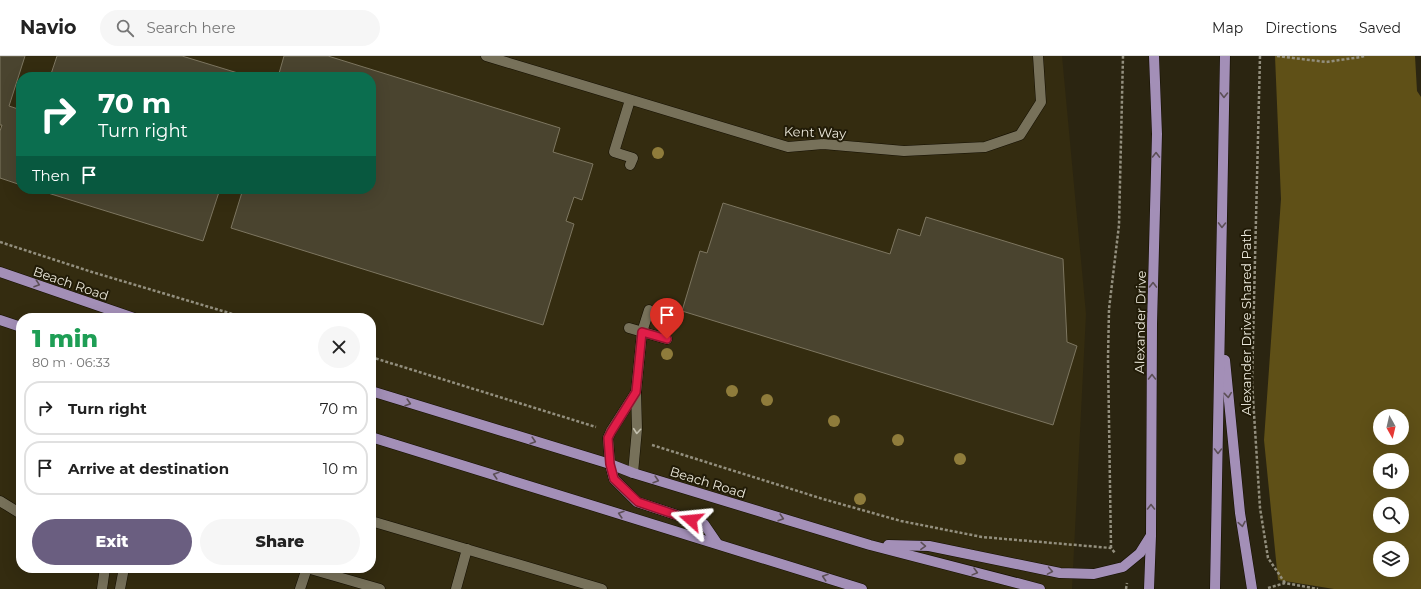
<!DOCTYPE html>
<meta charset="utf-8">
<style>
:root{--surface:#fff;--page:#f6f6f6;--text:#222;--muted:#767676;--line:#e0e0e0;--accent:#6a5e80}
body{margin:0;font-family:Montserrat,sans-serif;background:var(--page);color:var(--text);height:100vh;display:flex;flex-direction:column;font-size:15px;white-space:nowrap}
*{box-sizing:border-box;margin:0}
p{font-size:13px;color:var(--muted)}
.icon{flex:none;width:22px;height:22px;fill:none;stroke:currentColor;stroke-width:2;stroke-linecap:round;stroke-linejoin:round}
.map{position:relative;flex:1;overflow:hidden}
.side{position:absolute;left:16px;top:257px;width:360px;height:260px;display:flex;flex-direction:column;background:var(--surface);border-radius:16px;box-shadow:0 4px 16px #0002}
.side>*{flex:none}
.banner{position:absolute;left:16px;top:16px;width:360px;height:122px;border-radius:16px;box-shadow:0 4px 16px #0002;background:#0b6e4f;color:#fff;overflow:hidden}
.needle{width:26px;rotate:172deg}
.fabs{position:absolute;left:1373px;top:353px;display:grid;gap:8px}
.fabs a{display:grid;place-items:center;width:36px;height:36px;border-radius:50%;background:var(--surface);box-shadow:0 4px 16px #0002;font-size:20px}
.pin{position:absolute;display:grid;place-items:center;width:34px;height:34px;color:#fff;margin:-41px -17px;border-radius:50% 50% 50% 0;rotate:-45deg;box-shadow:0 0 4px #0007}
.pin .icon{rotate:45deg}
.me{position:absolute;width:44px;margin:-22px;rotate:288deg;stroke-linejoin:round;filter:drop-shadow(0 0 3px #0008)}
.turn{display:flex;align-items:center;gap:14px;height:84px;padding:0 16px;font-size:18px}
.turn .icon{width:52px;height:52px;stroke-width:2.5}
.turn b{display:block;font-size:28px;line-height:34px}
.then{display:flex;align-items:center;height:38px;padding:0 16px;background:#0003;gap:8px;font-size:15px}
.round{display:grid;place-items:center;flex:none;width:42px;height:42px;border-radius:21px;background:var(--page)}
.summary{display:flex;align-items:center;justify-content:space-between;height:68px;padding:0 16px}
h1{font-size:24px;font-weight:800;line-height:30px;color:#1e9e55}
.action{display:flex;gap:8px;margin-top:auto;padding:8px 16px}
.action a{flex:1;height:46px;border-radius:24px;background:var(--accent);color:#fff;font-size:16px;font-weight:800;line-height:46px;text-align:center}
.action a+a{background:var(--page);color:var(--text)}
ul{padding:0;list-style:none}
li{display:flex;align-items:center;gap:12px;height:54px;margin:0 8px 6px;padding:0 8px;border:2px solid var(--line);border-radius:16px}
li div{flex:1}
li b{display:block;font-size:15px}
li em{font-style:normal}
header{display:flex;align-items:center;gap:24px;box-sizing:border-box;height:56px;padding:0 20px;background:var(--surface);border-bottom:1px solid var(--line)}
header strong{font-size:19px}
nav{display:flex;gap:22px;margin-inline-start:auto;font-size:14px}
.search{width:280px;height:36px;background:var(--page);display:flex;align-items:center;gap:10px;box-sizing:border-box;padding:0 14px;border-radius:22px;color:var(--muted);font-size:15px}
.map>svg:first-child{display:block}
.built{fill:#342c10;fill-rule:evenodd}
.forest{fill:#5f5017;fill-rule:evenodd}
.building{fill:#4a442f;stroke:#7d7660}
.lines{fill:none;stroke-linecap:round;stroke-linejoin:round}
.minor-casing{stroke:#130e00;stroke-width:11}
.major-casing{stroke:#130e00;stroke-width:11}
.path{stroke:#938f7e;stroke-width:2.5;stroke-dasharray:3 2;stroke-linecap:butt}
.minor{stroke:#77715a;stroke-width:10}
.major{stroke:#a38fb7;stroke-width:10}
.tree{fill:#8f7c3b}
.oneway{stroke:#5c4f56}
.oneway2{stroke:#c3bfae}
.route-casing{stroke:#92132f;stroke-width:10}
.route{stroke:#e11d48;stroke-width:7}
.labels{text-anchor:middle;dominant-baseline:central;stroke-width:4;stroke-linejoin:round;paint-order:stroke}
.street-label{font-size:13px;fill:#ece9dc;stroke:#211b07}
</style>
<header>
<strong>Navio</strong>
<div class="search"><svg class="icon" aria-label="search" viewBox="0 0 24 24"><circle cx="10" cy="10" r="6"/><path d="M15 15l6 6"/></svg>Search here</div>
<nav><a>Map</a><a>Directions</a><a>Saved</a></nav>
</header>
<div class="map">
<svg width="1421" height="533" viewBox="0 0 1421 533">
<rect width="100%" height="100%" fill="#2b2511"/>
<!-- built -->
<path class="built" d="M0,0H1062L1086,258L1072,533H0ZM21,21H371V133H21ZM21,262H371V512H21Z"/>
<!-- forest -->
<path class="forest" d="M1275,0H1415L1417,35L1421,41V533H1334L1278,524L1264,384L1281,143ZM1380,360H1402V382H1380ZM1380,404H1402V426H1380ZM1380,448H1402V470H1380ZM1380,492H1402V514H1380Z"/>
<!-- building -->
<g class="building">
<path d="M0,0H25L9,50L21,54V129L0,122V75L2,69H0Z"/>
<path d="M57,0H182L251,21H50Z"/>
<path d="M284,0H328L560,72L553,96L593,108L582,144L574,141L566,165L574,168L543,269L231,172L243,133H371V21H278Z"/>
<path d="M35,133H220L203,185Z"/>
<path d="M723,147L890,198L898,173L920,180L926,161L1063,203L1067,286L1077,290L1053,369L682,255L700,195L707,197Z"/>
</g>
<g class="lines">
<!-- minor casing -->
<g class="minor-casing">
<g id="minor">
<path d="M486,0L788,91L823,88L904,95L985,91L1020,79L1041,46L1038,0"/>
<path d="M630,44L614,96L633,102L630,109"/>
<path d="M629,272L667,283"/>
<path d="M610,408L608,382L611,375L636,336L642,276L649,254"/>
<path d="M633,417L637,373L636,336"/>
<path d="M0,445L21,458"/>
<path d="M371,465L602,533"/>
<path d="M307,512L380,533"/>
<path d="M102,533L105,512"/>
<path d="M120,533L124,512"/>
<path d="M300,533L307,512"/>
<path d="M456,533L467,493"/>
</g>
</g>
<!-- major casing -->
<g class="major-casing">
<g id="major">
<path d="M0,216L134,262"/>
<path d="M0,264L21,271"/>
<path d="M1225,304L1240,457L1252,533"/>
<path d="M371,335L610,408L633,417L870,489L1040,533"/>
<path d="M371,381L862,533"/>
<path d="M610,408L614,423L637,446L704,468L717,487"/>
<path d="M888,489L929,490L1060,517L1094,518L1123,511L1140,497L1150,481"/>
<path d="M1149,533L1151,480L1152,268L1157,78L1154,0"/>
<path d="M1215,533L1225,0"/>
</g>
</g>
<!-- path -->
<g class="path">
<path d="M1260,0L1252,326L1260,452L1268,502L1285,527"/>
<path d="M1277,0L1326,6L1361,1L1364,0"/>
<path d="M0,186L92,216L246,262"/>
<path d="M371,301L596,371"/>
<path d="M652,389L823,443L901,465L982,481L1111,492L1115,497"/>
<path d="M1111,492L1108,303L1109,253L1119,169L1123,0"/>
<path d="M1268,532L1285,527L1318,533"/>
<path d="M1126,533L1127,527"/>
</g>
<!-- minor -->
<use href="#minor" class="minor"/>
<!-- major -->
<use href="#major" class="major"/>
</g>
<!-- trees -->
<g class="tree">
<circle cx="658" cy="97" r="6"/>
<circle cx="663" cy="255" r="6"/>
<circle cx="667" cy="298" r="6"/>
<circle cx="732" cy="335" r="6"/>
<circle cx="767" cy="344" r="6"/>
<circle cx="834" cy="365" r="6"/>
<circle cx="898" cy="384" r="6"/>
<circle cx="960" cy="403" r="6"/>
<circle cx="860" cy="443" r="6"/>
</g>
<!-- one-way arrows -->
<defs><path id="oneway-chevron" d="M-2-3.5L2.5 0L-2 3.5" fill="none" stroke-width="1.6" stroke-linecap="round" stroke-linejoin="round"/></defs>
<g class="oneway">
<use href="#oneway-chevron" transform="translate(1224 39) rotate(91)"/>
<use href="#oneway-chevron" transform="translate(1156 99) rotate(-89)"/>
<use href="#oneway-chevron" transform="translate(1222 169) rotate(91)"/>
<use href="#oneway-chevron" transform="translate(37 228) rotate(19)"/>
<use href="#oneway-chevron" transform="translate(1153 229) rotate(-89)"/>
<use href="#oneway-chevron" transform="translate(1152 321) rotate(-90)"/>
<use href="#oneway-chevron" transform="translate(1228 339) rotate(84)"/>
<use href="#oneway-chevron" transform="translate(408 347) rotate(17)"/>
<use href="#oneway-chevron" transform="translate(533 385) rotate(17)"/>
<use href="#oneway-chevron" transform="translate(1218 395) rotate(91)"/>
<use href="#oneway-chevron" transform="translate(496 419) rotate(-163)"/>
<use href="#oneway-chevron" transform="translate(656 424) rotate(17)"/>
<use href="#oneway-chevron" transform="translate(1151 451) rotate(-90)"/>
<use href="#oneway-chevron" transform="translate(621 458) rotate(-163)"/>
<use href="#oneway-chevron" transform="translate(781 462) rotate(17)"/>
<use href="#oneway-chevron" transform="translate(1242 468) rotate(80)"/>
<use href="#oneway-chevron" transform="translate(923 490) rotate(2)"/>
<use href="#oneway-chevron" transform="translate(1050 515) rotate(10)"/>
<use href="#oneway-chevron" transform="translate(975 516) rotate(15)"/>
<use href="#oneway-chevron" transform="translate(825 521) rotate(-162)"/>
</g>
<use class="oneway2" href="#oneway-chevron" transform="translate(637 375) rotate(95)"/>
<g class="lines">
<!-- route casing -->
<g class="route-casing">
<path id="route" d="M667,283L642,276L636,336L611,376L608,382L610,408L614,423L638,446L691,464"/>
</g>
<!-- route -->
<use href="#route" class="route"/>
</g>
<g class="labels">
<!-- street labels -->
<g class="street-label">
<text transform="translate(815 76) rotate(2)">Kent Way</text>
<text transform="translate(71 227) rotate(19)">Beach Road</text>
<text transform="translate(1140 266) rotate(-89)">Alexander Drive</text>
<text transform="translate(1246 266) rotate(-90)">Alexander Drive Shared Path</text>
<text transform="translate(708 426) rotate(17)">Beach Road</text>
</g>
</g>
</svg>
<div class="fabs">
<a><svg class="needle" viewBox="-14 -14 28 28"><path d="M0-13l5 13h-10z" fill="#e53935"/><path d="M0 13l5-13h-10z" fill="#767676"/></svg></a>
<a><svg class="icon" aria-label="sound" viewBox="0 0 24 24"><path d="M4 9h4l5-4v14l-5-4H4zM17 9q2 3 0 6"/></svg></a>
<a><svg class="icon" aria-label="search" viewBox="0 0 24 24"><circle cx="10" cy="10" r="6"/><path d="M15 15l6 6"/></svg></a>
<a><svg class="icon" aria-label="layers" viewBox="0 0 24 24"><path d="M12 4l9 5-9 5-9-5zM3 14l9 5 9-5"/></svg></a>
</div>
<div class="pin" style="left:667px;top:283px;background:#d93025"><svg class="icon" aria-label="arrive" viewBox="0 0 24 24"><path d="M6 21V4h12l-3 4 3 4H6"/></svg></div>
<svg class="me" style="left:691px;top:464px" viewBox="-20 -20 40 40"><path d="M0-17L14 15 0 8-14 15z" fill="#e11d48" stroke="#fff" stroke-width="4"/></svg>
<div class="banner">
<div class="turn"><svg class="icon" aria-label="right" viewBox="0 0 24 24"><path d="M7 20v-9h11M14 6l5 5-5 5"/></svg><div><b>70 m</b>Turn right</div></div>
<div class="then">Then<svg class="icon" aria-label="arrive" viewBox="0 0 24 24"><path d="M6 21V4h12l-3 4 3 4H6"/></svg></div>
</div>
<section class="side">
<div class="summary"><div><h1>1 min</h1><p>80 m · 06:33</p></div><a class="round"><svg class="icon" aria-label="close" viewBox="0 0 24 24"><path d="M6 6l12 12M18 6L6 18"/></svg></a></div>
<ul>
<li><svg class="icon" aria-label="right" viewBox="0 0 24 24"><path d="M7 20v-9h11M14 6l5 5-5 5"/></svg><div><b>Turn right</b></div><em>70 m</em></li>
<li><svg class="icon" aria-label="arrive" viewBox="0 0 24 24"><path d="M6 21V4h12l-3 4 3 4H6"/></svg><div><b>Arrive at destination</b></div><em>10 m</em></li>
</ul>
<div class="action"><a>Exit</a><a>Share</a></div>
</section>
</div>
